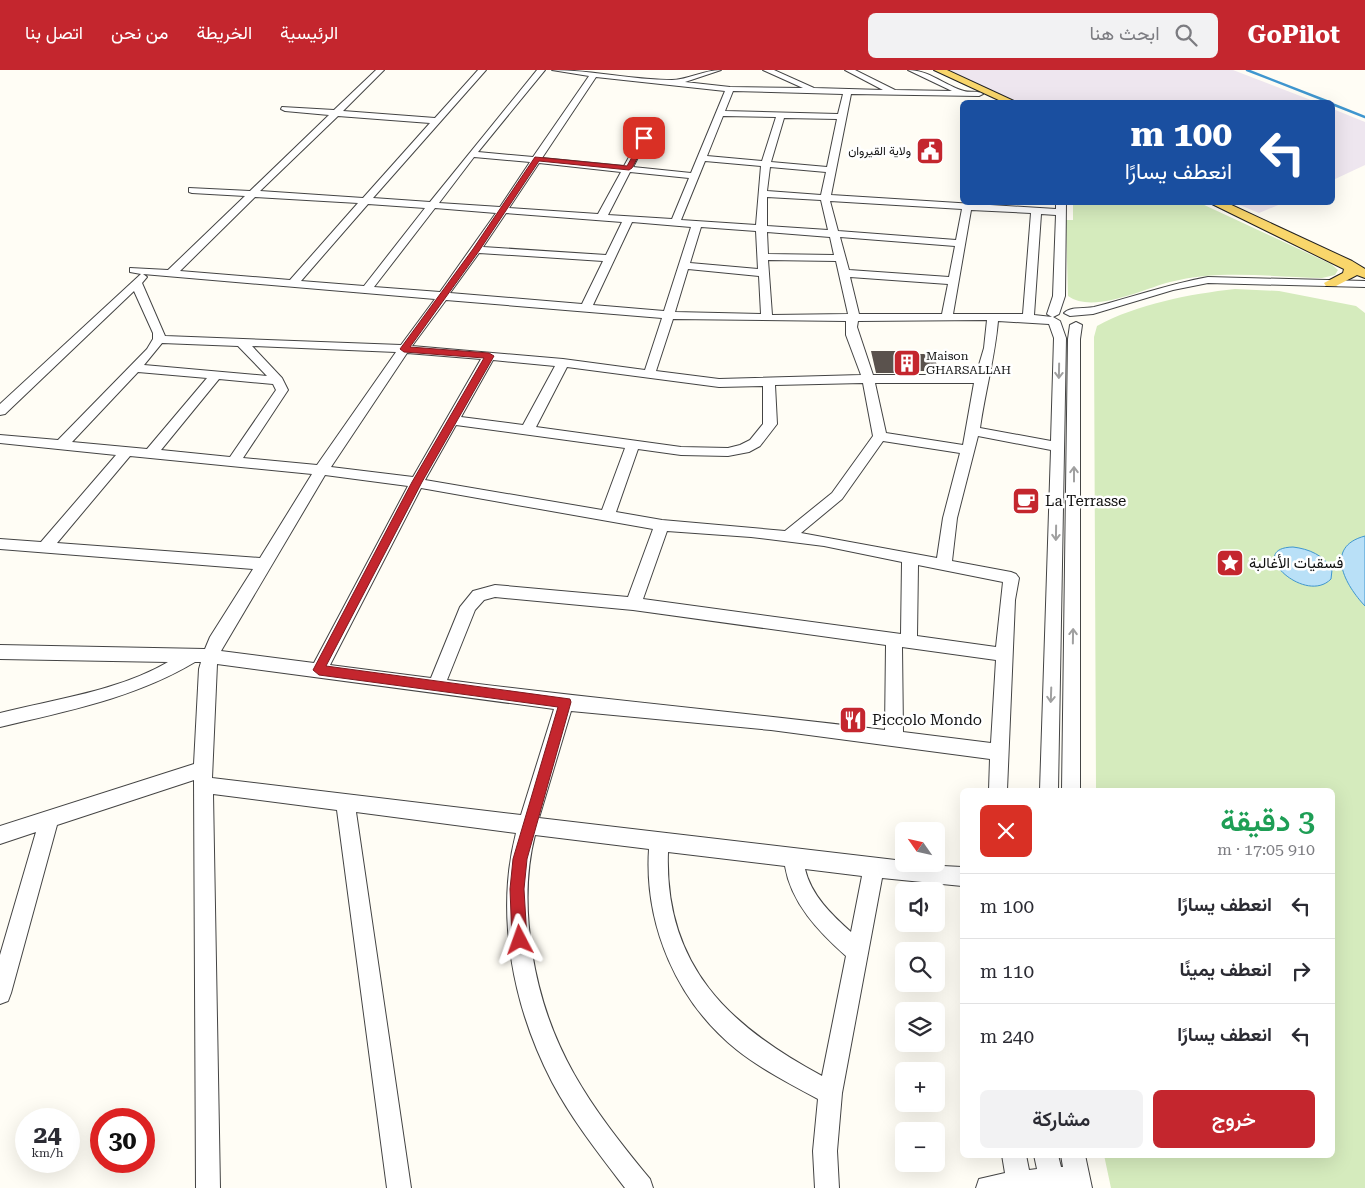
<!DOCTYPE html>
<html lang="ar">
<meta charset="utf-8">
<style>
:root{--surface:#fff;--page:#f2f2f3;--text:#2b2b33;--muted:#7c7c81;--line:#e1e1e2;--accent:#c4262e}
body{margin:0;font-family:"Roboto Serif",Vazirmatn,serif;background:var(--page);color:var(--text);direction:rtl;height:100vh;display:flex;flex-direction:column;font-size:19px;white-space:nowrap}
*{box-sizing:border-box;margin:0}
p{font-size:16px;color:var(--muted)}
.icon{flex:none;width:28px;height:28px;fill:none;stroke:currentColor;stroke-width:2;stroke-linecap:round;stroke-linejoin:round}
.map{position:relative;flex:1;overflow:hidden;direction:ltr}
.side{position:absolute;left:960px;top:718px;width:375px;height:370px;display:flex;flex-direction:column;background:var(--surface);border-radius:8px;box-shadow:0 5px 20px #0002;direction:rtl}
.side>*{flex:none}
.banner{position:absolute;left:960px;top:30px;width:375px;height:105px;border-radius:8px;box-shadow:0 5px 20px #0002;direction:rtl;background:#1a4fa0;color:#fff;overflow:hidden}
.needle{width:32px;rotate:304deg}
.buttons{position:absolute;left:895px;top:752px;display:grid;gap:10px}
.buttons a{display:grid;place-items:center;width:50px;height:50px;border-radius:8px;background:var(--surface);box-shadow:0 5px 20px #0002;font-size:25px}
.speed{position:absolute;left:15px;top:1038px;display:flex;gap:10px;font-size:25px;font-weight:700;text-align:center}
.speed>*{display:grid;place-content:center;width:65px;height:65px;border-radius:50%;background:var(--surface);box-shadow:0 5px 20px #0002;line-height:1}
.speed small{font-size:12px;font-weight:400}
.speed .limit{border:8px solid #d22;background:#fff;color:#111}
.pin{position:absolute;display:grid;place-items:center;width:42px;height:42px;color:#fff;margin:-21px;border-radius:10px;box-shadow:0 2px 8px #0006}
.me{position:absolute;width:55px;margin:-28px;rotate:356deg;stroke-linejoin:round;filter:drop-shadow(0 0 4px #0008)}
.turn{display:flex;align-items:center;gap:18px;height:105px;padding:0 20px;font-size:22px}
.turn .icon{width:65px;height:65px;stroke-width:2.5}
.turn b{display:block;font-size:35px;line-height:42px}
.round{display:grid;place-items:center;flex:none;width:52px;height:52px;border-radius:8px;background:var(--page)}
.summary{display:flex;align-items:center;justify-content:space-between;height:85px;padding:0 20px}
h1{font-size:30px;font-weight:600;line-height:38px;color:#1e9e55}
.action{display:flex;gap:10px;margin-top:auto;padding:10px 20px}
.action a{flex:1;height:58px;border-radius:8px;background:var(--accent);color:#fff;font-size:20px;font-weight:600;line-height:58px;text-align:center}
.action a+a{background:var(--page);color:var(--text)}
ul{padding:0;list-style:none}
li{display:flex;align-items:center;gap:15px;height:65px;padding:0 20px;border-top:1px solid var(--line)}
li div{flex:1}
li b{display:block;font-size:19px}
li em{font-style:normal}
header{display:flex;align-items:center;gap:30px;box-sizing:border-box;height:70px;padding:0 25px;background:var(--accent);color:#fff}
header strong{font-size:24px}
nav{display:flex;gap:28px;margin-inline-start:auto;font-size:18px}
.search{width:350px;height:45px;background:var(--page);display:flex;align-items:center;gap:12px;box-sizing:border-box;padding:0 18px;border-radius:8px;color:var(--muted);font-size:19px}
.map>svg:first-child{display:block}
.industrial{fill:#eee6ef}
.green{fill:#d5ebbd}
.water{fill:#b9e0f7;stroke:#3f96cf}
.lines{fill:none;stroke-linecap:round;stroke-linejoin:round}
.stream{stroke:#3f96cf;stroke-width:2.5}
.building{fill:#5a524d}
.minor-casing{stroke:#444;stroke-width:2}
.major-casing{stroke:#222;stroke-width:2}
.minor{fill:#fff;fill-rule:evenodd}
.major{fill:#f9d66b;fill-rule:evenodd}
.oneway{stroke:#a0a0a0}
.route{fill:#c4262e;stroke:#7f191e}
.labels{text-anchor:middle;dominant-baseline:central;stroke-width:5;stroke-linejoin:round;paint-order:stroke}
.far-poi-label{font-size:12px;fill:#111;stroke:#fff;text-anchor:end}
.poi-label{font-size:15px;fill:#111;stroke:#fff;text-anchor:start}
</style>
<header>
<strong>GoPilot</strong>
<div class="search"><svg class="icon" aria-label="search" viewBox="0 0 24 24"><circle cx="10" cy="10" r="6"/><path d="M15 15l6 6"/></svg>ابحث هنا</div>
<nav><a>الرئيسية</a><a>الخريطة</a><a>من نحن</a><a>اتصل بنا</a></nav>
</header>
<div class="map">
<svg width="1365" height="1118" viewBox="0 0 1365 1118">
<rect width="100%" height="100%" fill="#fffdf5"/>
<!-- industrial -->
<g class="industrial">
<path d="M944,0H1233L1316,32H1015Z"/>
<path d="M1333,39L1365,52V95L1333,110Z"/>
<path d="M1235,133V132L1283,133L1259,143Z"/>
</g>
<!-- green -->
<g class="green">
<path d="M1073,133H1200L1331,194L1338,200L1335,205L1322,208C1272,207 1219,199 1170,212C1143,219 1093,244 1068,226L1066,150H1073Z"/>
<path d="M1235,219L1279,221L1356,236L1365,243V1118H1111L1104,1085H1332V720H1096L1094,267L1097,256C1137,234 1190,224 1235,219Z"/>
</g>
<!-- water -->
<g class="water">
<path d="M1365,466V536C1346,516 1323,477 1365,466Z"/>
<path d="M1293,477C1309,479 1324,485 1332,500L1331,509C1305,536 1244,478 1293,477Z"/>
</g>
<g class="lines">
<!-- stream -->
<g class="stream">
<path d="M1247,0L1329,32"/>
<path d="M1332,34L1365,47"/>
</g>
</g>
<!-- building -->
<path class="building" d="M871,281H918V284H934L937,296H925L926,301H912V303H876Z"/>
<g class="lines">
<!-- minor casing -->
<g class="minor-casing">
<g id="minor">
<path d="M376,0H384L343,41L435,48L478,0H486L373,128L430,132L537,0H545L478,82L533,87L589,6L552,0C592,0 632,10 672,10C687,10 704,0 721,0L685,12L730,17L803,18L763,0H774L814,18L883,20L845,0H855L895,20L952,21L908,0C929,0 946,16 964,21C971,23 977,20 983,24L979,26L851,24L831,125L1056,139V132H1066L1065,226L1059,244L1053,247L1060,251L1066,268L1058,720H1040L1051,380L978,366L957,448L952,491L1011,502L1016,504L1019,508L1015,530L1007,720H989L990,689L771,660L571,641L539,748L904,791V794L962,797V816L882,808L842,1023L837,1081L839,1118H815L813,1081L818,1029C790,1014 761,999 737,980C677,932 644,855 649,779L535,765C525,804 526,843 532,882C547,978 590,1036 650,1109L653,1118H625C599,1084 572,1050 552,1012C513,937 495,845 516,763L356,742L411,1118H387L337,740L213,724L220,1118H196L194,710L57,755L11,923L8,931L0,934V885L36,762L0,774V756L194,694L199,599L201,592H195C135,628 67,641 0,657V643C56,629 118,621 168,592L0,589V575L205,579L210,567L253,499L0,479V469L41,472L116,385L0,373V365L58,370L147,279L153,269V263L134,221L5,344L0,345V334L141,204L130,202V198L168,200L245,126L192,123L189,122V118L250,121L329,45L285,41L281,39L282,37L334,40ZM596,7L725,21L691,103L633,97L656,53L652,50L648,53L624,96L542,88ZM733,21L843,24L838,44L725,41ZM338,46L430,53L363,128L260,121ZM723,46L776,47L762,91L707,86ZM784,48L837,49L827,97L771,92ZM474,87L530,92L500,137L439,133ZM705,91L761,96L756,155L681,150ZM539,93L621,102L598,144L509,138ZM770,97L826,102L821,125L767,121ZM630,102L689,108L672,149L608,145ZM255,127L358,133L290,210L180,201ZM767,127L821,130L828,160L767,156ZM830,131L962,139L956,170L838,161ZM368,134L425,138L364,216L301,211ZM435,138L496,143L440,222L374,217ZM971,140L1031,143L1023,244H953ZM506,143L622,152L606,185L483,177ZM1041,144L1056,145L1053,226L1047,244L1052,247L1034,245ZM632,152L691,157L664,241L593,235ZM701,157L756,161L758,199L690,193ZM767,162L830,167L834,185L768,184ZM840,167L955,176L949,207L849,200ZM479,183L603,191L582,234L450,223ZM768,190L836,191L848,244L772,245ZM688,199L759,206L761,244L675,242ZM143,204L435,229L401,275L165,266L142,213L147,207ZM850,207L948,214L942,244H859ZM446,230L662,248L645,300L563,289L412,276ZM673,249L846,251V265L861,305L719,309L656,301ZM987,250L984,278L976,305H873L857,257L858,251ZM998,251L1049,254L1054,268L1051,371L980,358C985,322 995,287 998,251ZM162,273L238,276L267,306L144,295ZM252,276L396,282L317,395L243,388L288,320L282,308ZM407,283L481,289L413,407L331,397ZM493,290L555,296L523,355L461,347ZM567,297L719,317L763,316V354L750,370L740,375L728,378L681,377L536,357ZM138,302L207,308L147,379L72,372ZM219,309L273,314L276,320L230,387L161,380ZM863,313L873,366L832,423L785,461L662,450L616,442L638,379L681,385L728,386L749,382L760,376L777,354L775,315ZM875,313H974L963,375L886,363ZM456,355L625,378L602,440L425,410ZM883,371L960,383L943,448L937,488L801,463L842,429ZM130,386L312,404L260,488L57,473ZM325,405L408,416L314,593L221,581ZM421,418L653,459L628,527L495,515L473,521L460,537L431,608L330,595ZM667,461L751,467L824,476L902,492L901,564L643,529ZM918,495L1003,512L996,577L917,566ZM495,527L633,540L886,575L885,660C739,642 593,629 447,610L475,540L484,530ZM902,577L996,590L991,673L903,662ZM217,594L554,639L521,745L212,708ZM668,782L785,796C791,833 819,862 846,886L822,1006C729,956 664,896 668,782ZM805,799L862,806L851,862C832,845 811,825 805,799Z"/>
<path d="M1208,207L1365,211V217L1208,213L1173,220L1093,244L1070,246L1064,243C1071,236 1085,239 1094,237C1133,227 1169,214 1208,207Z"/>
<path d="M1076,252L1082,255L1080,269V720H1062L1068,269L1070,255Z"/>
<path d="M1002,1085H1026L1029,1100L1037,1099L1034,1085H1058L1061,1097H1063L1061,1085H1085L1092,1118H976L979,1109L1005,1103Z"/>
</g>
</g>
<!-- major casing -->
<g class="major-casing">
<g id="major">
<path d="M934,0H947L1016,32H1003Z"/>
<path d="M1208,132H1225L1352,191L1365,199V208L1357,205L1336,216H1326L1324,213L1343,203L1344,199Z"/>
</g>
</g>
<!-- minor -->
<use href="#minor" class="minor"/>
<!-- major -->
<use href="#major" class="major"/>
</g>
<!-- one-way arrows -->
<defs><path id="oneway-shaft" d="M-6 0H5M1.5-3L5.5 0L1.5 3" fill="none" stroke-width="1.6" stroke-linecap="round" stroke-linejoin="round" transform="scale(1.25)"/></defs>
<g class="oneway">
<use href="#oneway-shaft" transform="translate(1059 301) rotate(91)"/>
<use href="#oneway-shaft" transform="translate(1074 404) rotate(-90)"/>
<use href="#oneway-shaft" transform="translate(1056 463) rotate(91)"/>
<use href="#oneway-shaft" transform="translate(1073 566) rotate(-89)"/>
<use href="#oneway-shaft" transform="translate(1051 625) rotate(92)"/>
</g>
<!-- route -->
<path class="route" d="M644,66L648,68L632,98L629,100L539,91L479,181L410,277L489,283L494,286L422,412L326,596L570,629L571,632L527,789L524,819L527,870L525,876L520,878L514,876L512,870L510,819L513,789L558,637L319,605L313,600L412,412L484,288L404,282L400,279L473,179L535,87L627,96Z"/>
<!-- icons -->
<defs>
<g id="civic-square" transform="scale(1.4375)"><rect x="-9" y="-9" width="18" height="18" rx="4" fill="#c4262e" stroke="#fff"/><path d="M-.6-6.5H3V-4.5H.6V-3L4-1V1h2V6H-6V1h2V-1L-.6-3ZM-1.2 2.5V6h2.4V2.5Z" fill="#fff"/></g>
<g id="building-square" transform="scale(1.4375)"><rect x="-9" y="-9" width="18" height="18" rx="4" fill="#c4262e" stroke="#fff"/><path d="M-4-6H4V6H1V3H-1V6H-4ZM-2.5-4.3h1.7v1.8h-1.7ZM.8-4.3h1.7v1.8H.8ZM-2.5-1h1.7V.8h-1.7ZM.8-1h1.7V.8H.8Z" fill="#fff"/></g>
<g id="cafe-square" transform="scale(1.4375)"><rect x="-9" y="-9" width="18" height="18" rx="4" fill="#c4262e" stroke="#fff"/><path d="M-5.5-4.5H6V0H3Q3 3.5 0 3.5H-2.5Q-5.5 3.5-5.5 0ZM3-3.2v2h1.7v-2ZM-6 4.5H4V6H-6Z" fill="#fff"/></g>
<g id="sight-square" transform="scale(1.4375)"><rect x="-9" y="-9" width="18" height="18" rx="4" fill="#c4262e" stroke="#fff"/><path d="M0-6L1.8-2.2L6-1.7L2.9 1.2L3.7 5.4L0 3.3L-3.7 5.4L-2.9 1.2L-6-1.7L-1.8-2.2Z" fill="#fff"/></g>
<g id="restaurant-square" transform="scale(1.4375)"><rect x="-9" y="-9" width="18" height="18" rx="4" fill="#c4262e" stroke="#fff"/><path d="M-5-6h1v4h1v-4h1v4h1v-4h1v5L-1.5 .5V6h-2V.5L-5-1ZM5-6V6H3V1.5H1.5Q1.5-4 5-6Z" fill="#fff"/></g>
</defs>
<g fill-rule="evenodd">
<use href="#civic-square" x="930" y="81"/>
<use href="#building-square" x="907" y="293"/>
<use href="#cafe-square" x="1026" y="431"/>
<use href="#sight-square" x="1230" y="493"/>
<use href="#restaurant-square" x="853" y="650"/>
</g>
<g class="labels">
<!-- far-poi labels -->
<g class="far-poi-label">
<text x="911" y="81">ولاية القيروان</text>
<text x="926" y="286" text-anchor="start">Maison<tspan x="926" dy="14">GHARSALLAH</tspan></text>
</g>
<!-- poi labels -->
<g class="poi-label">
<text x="1045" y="431">La Terrasse</text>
<text x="1249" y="493">فسقيات الأغالبة</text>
<text x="872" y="650">Piccolo Mondo</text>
</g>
</g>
</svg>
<div class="buttons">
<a><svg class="needle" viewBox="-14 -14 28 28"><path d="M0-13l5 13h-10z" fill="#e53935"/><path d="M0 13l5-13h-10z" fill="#7c7c81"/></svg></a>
<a><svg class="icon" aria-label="sound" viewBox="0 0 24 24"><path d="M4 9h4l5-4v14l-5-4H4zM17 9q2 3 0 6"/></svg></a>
<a><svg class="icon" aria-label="search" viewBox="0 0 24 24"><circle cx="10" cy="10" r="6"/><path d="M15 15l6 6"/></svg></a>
<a><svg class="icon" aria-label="layers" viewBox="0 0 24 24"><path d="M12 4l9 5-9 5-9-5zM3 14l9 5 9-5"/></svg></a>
<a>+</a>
<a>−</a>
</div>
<div class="speed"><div>24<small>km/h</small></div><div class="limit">30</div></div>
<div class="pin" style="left:644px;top:68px;background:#d93025"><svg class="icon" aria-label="arrive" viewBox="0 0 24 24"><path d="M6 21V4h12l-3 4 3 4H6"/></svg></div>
<svg class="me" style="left:520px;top:870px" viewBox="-20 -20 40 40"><path d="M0-17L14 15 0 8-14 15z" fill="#c4262e" stroke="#fff" stroke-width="4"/></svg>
<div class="banner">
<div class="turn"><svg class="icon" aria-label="left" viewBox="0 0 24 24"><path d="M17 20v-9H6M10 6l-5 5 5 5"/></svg><div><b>100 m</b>انعطف يسارًا</div></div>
</div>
<section class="side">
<div class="summary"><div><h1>3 دقيقة</h1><p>910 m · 17:05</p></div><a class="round" style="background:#d93025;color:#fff"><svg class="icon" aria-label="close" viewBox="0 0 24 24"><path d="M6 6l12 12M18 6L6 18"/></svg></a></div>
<ul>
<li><svg class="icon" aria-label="left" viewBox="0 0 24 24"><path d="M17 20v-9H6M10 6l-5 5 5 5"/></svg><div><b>انعطف يسارًا</b></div><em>100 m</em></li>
<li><svg class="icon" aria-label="right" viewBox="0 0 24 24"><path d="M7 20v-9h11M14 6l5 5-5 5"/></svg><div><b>انعطف يمينًا</b></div><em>110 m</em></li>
<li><svg class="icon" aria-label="left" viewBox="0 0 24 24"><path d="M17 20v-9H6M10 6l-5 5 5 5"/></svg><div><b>انعطف يسارًا</b></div><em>240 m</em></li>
</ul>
<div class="action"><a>خروج</a><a>مشاركة</a></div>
</section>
</div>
